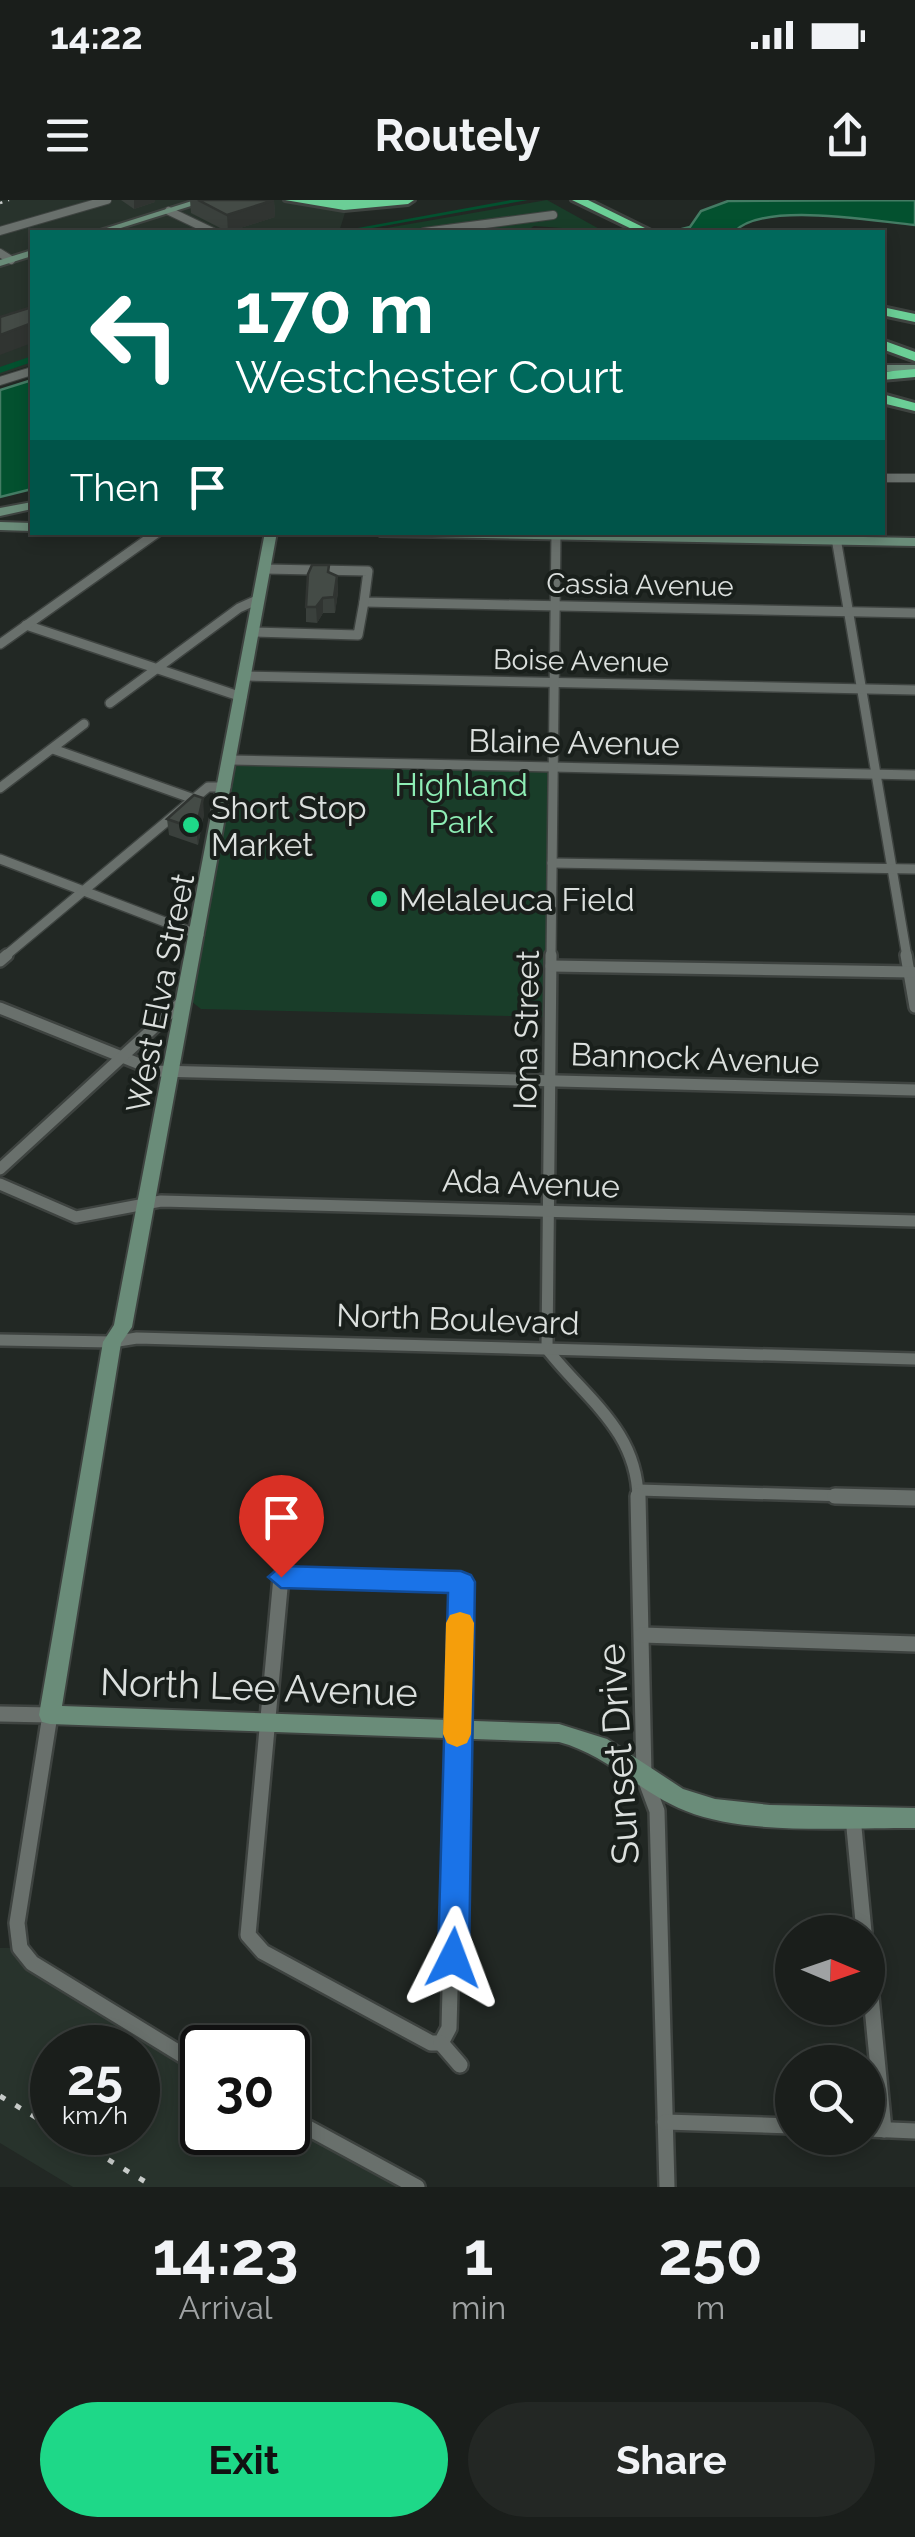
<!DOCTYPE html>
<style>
:root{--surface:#1a1e1b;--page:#232724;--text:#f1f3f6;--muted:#9fa2a3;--line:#383c3a;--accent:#1ed888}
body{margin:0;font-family:Raleway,sans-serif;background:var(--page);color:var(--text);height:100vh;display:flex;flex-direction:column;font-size:38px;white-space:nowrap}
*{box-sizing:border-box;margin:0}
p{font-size:32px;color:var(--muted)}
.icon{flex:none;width:55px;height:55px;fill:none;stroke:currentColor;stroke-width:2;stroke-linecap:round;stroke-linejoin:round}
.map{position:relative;height:1987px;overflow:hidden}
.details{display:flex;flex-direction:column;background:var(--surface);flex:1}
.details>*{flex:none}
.guide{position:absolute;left:30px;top:30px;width:855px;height:305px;border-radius:0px;box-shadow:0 5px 15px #0003,0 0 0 2px var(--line);background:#00695c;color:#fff;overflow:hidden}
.needle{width:65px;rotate:92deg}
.controls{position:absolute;left:775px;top:1715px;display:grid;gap:20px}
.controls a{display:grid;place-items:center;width:110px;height:110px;border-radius:50%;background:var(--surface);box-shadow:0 5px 15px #0003,0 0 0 2px var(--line);font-size:50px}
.speed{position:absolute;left:30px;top:1825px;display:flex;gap:20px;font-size:50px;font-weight:700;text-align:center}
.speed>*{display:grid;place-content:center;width:130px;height:130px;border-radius:50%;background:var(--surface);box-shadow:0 5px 15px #0003,0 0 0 2px var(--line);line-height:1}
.speed small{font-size:25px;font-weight:400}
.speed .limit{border:5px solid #111;border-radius:15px;background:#fff;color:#111}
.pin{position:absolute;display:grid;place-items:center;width:85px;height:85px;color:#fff;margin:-102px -42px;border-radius:50% 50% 50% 0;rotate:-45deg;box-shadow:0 0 10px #0007}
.pin .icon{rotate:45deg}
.me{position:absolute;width:110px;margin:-55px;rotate:3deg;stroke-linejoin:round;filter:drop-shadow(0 0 8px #0008)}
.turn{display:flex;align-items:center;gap:35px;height:210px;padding:0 40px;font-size:45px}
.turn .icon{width:130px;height:130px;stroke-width:2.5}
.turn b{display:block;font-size:70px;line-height:85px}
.then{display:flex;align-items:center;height:95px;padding:0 40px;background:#0003;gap:20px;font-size:38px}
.eta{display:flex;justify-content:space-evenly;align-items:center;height:170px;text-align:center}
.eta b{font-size:60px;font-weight:700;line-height:70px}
.primary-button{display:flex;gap:20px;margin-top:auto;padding:20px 40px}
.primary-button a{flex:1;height:115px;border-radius:60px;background:var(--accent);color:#111;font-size:40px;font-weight:700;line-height:115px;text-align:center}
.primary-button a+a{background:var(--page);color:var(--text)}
.status{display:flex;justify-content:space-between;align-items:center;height:70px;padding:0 50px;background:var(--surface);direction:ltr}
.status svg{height:28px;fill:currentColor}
header{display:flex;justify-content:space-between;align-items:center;height:130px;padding:0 40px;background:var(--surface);font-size:45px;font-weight:700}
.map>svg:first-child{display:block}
.built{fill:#28332c;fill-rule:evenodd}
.green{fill:#193d29}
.water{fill:#03512f;stroke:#447c64;stroke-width:2.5}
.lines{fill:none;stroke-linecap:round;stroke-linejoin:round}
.canal{fill:#03512f;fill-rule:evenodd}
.street-far3-casing{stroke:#3e4340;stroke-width:10}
.street-far2-casing{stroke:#3e4340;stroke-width:12}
.street-far1-casing{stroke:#3e4340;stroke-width:16}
.street-casing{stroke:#3e4340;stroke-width:20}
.secondary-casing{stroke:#3e4340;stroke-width:4}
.highway-casing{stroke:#3e4340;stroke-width:6}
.street-far3{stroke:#69706c;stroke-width:8}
.street-far2{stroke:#69706c;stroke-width:9}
.street-far1{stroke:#69706c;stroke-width:11}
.street{stroke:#69706c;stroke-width:15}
.secondary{fill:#6a8c79;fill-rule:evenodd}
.highway{fill:#6bce96;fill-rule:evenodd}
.rail-far1{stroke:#c7cbc9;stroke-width:2.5;stroke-dasharray:2.5 6;stroke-linecap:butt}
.rail{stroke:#c7cbc9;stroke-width:5;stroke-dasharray:6 12;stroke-linecap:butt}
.wall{fill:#3a403c}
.shaded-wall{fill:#303431}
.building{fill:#444b46;stroke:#303431;stroke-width:2.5}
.route{fill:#1a73e8;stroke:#114b97;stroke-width:2.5}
.slow{fill:#f59e0b}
.poi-dot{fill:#1ed888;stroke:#191f1b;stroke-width:4}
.labels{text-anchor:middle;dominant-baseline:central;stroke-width:8;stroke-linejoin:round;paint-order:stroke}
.far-street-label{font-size:28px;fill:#dce0de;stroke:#191f1b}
.street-label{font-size:32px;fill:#dce0de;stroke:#191f1b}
.park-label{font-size:32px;fill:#8eedb5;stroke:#191f1b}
.poi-label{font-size:32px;fill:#dce0de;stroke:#191f1b;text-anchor:start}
.near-street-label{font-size:38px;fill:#dce0de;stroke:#191f1b}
</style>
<div class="status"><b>14:22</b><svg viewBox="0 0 49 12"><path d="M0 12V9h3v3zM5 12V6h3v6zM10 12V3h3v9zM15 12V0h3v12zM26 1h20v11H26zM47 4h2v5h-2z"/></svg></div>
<header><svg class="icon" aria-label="menu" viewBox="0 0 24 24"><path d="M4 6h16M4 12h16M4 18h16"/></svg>Routely<svg class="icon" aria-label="share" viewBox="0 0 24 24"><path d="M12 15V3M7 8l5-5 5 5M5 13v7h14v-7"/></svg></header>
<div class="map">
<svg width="915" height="1987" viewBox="0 0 915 1987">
<rect width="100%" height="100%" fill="#222824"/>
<!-- built -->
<g class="built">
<path d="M0,0H377L348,3L339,32H32V165L0,175Z"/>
<path d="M0,1748H20L202,1861V1932H288V1910L421,1987H73L0,1943ZM52,1848H138V1932H52Z"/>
</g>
<!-- green -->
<g class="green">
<path d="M547,0L603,31L534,26L525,32H364Z"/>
<path d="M231,560L553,567L551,817L201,809L187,798Z"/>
</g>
<!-- water -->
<g class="water">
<path d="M915,0V25C872,21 762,1 734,32H670L690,27L701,11L728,1Z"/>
<path d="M32,180V289L0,297V190Z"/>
</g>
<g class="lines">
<!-- canal -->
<g class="canal">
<path d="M511,0H528L350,32H336Z"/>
<path d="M32,156V162L0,173V167Z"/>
</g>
<!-- street-far3 casing -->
<g class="street-far3-casing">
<g id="street-far3">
<path d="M169,11L213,32"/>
<path d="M0,31L107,0"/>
<path d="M424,32L553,15"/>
<path d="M0,53L11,60"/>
<path d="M0,181L32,171"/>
<path d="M882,278H915"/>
</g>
</g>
<!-- street-far2 casing -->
<g class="street-far2-casing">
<g id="street-far2">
<path d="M835,332L907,757"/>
<path d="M264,369L368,371L364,402L915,413"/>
<path d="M26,425L242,497"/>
<path d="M253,432L358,435L364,402"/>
<path d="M0,444L158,332"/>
<path d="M245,476L915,490"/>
<path d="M110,503L239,408L259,399"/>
<path d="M53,549L194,599"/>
<path d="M231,560L915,575"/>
<path d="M0,588L84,524"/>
<path d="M0,659L199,735"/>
<path d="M552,663L915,669"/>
<path d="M4,757L208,587H226"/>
<path d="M551,757L556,332"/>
</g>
</g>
<!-- street-far1 casing -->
<g class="street-far1-casing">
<g id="street-far1">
<path d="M551,755L547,1149C585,1198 637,1230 638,1298"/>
<path d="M906,755L915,807"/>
<path d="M0,761L7,755"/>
<path d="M551,766L912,772"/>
<path d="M0,808L157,871L915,890"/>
<path d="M0,969L185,799"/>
<path d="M0,984L76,1017L161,1001L915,1021"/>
<path d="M0,1140L112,1142L137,1138L915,1159"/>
<path d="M638,1290L915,1298"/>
</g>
</g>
<!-- street casing -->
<g class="street-casing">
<g id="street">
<path d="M638,1296L644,1576L657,1611L667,1987"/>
<path d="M835,1296L915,1298"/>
<path d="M281,1377L461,1382L449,1828L441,1843H431L263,1752L248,1735Z"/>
<path d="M642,1435L915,1444"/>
<path d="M0,1514L50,1515L17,1723L20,1748L32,1763L202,1867"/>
<path d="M853,1617L864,1732"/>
<path d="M868,1766L884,1930"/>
<path d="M441,1843L460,1865"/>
<path d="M288,1917L417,1987"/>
<path d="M665,1922L792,1926"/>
<path d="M868,1929L915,1931"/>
</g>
</g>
<!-- secondary casing -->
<g class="secondary-casing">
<g id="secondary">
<path d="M195,0H210L108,32H94Z"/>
<path d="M32,50V56L0,66V60Z"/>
<rect x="882" y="165" width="33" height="6"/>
<path d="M32,302V309L0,316V308Z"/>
<path d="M0,322L32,323V331L0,330Z"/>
<path d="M265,332H277L132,1127L121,1143L62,1506L559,1524L607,1539L683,1589L715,1599L770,1605L915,1608V1628C848,1627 748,1636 686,1611C640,1593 608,1555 559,1542L50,1524L42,1522L39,1515L103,1142L114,1125Z"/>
<path d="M374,332H604L915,338V346L380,336Z"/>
</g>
</g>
<!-- highway casing -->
<g class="highway-casing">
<g id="highway">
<path d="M285,0H414L408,4L344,10Z"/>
<path d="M572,0H588L653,32H638Z"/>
<path d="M882,107L915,114V122L882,115Z"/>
<path d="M882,140L915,152V161L882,149Z"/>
<path d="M915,169V177L882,180V172Z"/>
<path d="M882,194L915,203V211L882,203Z"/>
</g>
</g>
<!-- street-far3 -->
<use href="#street-far3" class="street-far3"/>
<!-- street-far2 -->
<use href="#street-far2" class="street-far2"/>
<!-- street-far1 -->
<use href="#street-far1" class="street-far1"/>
<!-- street -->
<use href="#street" class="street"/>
<!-- secondary -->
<use href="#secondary" class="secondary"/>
<!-- highway -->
<use href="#highway" class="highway"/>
<!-- rail-far1 -->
<path class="rail-far1" d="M0,3L9,0"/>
<!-- rail -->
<g class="rail">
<path d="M0,1896L52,1927"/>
<path d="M62,1932L154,1987"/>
</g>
</g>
<!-- wall -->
<g class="wall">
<path d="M121,0H155V2L134,9Z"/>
<path d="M190,0H274L275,17L228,32L191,13Z"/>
<path d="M329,365V373L337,376L338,392L335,413H323L317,423L306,422V407Z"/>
<path d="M204,614L198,645L169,635L167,619Z"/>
</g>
<!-- shaded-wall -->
<g class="shaded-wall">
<path d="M134,0H155V2L134,9Z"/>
<path d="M274,0L275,17L228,32L227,15Z"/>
<path d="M32,123V143L0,155V135Z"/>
<path d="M337,376L338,392L335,413L334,397Z"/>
<path d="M323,398V413L317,423L316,407Z"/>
<path d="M203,598L204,614L198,645L196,629Z"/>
</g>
<!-- building -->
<g class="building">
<path d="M198,0H274L227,15Z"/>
<path d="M32,107V123L0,135V117Z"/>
<path d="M312,365H329L328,372L337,376L334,397L323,398L316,407H306L308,374Z"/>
<path d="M194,595L203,598L196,629L167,619Z"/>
</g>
<!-- route -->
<path class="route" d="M281,1366L461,1371L471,1375L475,1382L469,1758L464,1769L453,1773L442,1769L438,1758L448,1393L281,1388L268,1377Z"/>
<!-- slow -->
<path class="slow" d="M460,1412L470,1415L474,1423L471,1534L467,1543L457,1547L447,1543L443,1534L446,1423L450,1415Z"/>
<!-- markers -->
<g class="poi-dot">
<circle cx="191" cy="625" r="10"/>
<circle cx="379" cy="699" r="10"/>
</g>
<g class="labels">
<!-- far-street labels -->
<g class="far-street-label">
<text transform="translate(640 385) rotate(1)">Cassia Avenue</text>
<text transform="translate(581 461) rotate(1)">Boise Avenue</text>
</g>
<!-- street labels -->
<g class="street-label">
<text transform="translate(574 542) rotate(1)">Blaine Avenue</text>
<text transform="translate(160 793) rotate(-79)">West Elva Street</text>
<text transform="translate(526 830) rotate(-89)">Iona Street</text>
<text transform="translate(695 858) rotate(2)">Bannock Avenue</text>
<text transform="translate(531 983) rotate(2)">Ada Avenue</text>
<text transform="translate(458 1119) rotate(2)">North Boulevard</text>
</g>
<!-- park labels -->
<g class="park-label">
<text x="461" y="584">Highland<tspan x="461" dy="37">Park</tspan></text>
</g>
<!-- poi labels -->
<g class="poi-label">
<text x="211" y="607">Short Stop<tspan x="211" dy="37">Market</tspan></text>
<text x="399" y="699">Melaleuca Field</text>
</g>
<!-- near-street labels -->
<g class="near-street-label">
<text transform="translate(259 1487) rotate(2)">North Lee Avenue</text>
<text transform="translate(618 1554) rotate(-94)">Sunset Drive</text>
</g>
</g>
</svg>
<div class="controls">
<a><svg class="needle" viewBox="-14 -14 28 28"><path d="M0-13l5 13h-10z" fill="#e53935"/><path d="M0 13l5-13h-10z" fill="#9fa2a3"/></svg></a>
<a><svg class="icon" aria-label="search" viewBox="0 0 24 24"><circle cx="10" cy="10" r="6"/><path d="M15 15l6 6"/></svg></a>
</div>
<div class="speed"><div>25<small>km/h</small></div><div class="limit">30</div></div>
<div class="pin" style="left:281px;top:1377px;background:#d93025"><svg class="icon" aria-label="arrive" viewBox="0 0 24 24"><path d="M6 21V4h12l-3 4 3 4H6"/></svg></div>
<svg class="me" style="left:453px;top:1758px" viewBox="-20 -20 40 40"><path d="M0-17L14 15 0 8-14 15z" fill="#1a73e8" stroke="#fff" stroke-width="4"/></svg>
<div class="guide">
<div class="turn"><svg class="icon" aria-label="left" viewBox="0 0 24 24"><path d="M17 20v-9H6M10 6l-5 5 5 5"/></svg><div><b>170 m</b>Westchester Court</div></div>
<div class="then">Then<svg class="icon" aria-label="arrive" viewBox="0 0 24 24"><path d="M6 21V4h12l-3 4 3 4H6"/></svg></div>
</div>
</div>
<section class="details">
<div class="eta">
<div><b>14:23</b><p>Arrival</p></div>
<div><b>1</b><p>min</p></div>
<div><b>250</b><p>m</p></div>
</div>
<div class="primary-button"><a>Exit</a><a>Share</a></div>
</section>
